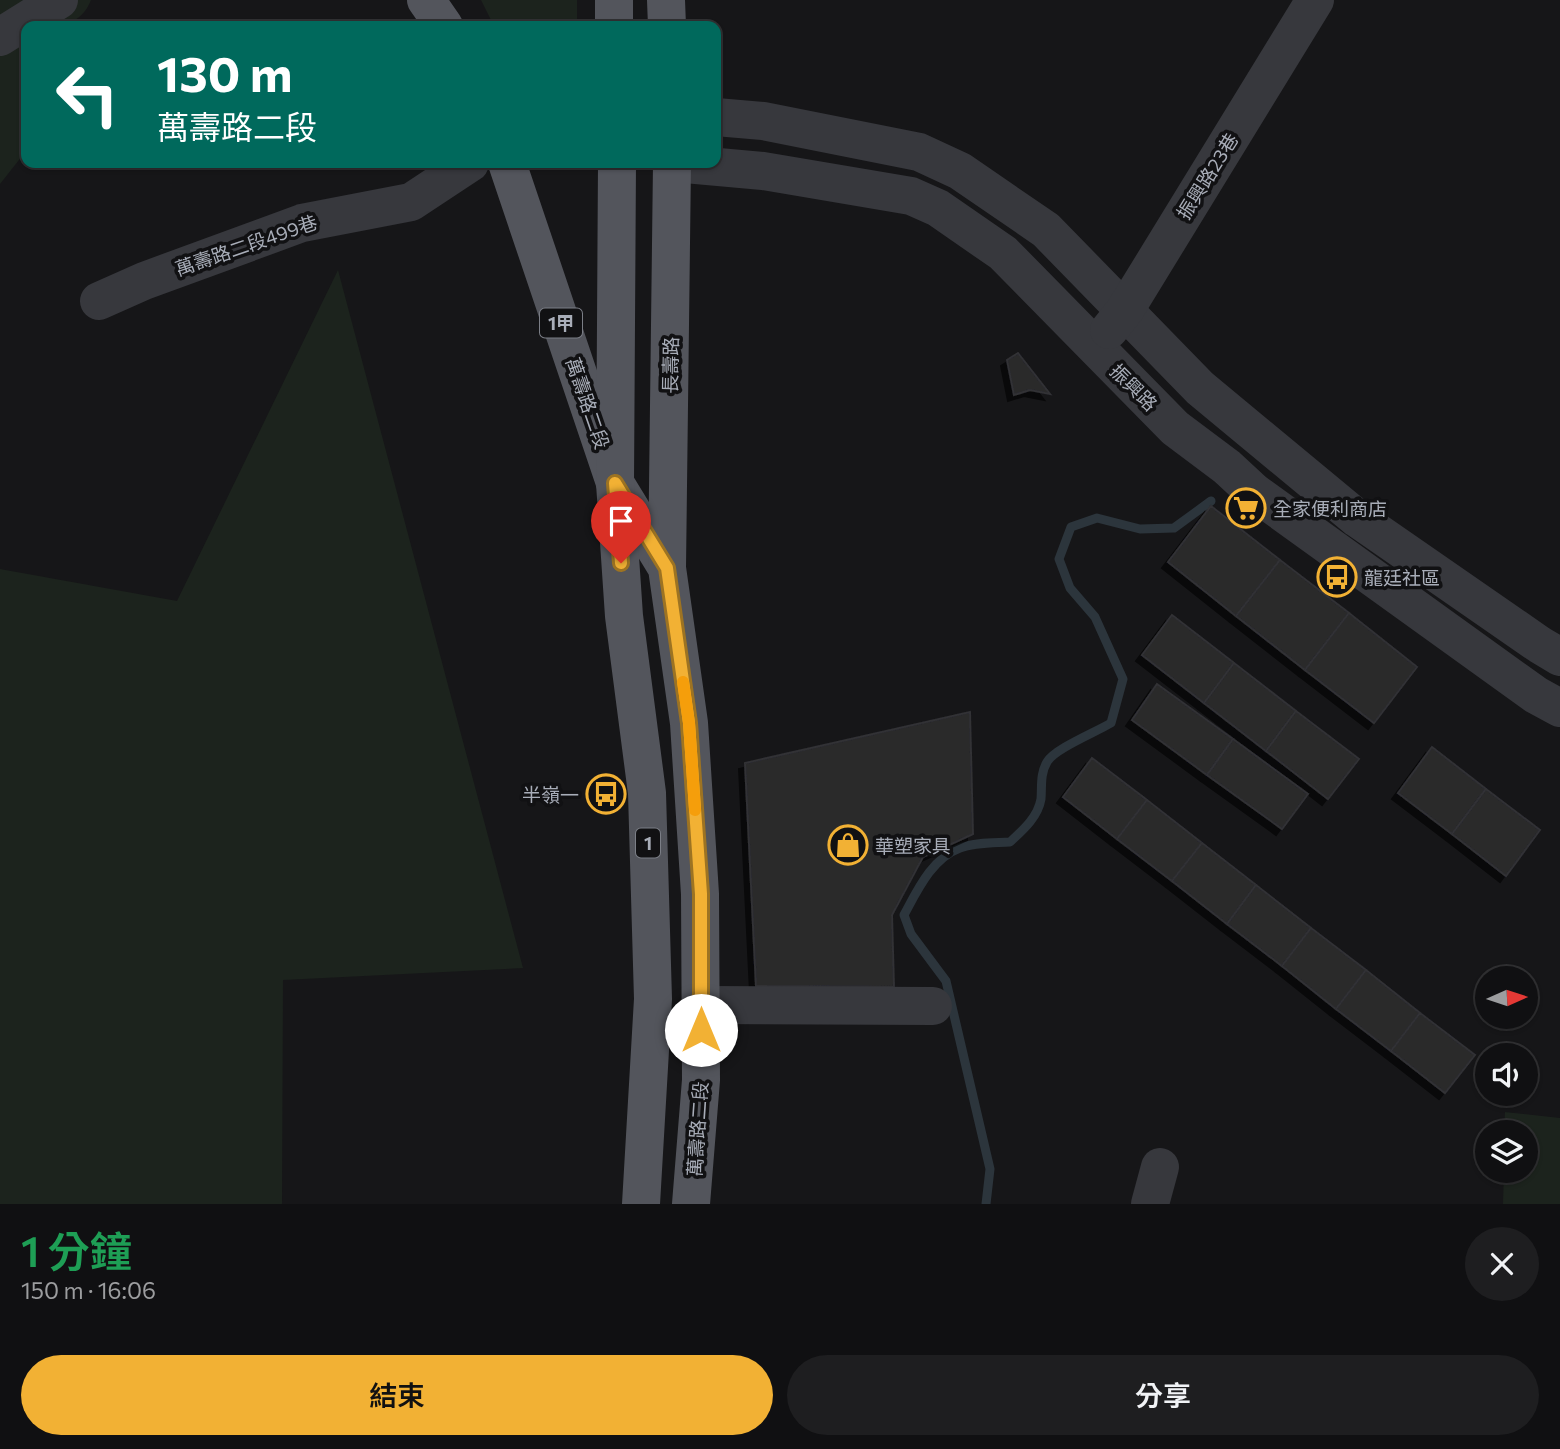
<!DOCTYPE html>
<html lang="zh-TW">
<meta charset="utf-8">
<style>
:root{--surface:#101012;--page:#1e1e20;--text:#f1f3f6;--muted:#9c9d9f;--line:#303032;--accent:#f2b134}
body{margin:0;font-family:Commissioner,"Noto Sans TC",sans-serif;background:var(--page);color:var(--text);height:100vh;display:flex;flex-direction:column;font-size:26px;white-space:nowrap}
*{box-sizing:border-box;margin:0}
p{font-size:23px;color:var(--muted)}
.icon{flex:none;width:38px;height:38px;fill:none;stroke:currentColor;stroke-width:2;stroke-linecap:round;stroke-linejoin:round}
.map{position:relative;height:1204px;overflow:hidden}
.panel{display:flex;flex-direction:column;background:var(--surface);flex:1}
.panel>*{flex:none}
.guide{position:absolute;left:21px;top:21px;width:700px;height:147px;border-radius:14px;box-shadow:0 2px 5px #0004,0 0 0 2px var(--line);background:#00695c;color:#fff;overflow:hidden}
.needle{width:46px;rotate:87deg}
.buttons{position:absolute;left:1475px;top:966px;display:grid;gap:14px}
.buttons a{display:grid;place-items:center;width:63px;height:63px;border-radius:50%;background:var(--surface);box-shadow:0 2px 5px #0004,0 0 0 2px var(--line);font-size:35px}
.pin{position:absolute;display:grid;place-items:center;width:60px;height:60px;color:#fff;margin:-72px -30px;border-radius:50% 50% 50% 0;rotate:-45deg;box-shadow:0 0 7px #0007}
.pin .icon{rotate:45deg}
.me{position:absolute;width:77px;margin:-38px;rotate:0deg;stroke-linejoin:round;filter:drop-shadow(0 0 5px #0008)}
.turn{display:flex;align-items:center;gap:24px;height:147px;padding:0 21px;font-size:32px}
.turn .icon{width:91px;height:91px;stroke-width:2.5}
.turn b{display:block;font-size:49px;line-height:60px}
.round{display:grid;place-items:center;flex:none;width:74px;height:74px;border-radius:37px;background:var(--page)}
.overview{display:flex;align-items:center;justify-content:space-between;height:119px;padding:0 21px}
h1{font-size:42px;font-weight:600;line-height:52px;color:#1e9e55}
.button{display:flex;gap:14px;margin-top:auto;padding:14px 21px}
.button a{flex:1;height:80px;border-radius:42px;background:var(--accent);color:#111;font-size:28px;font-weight:600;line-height:80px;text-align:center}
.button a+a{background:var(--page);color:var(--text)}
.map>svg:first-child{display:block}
.green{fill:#1c231d}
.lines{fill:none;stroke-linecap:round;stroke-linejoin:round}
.stream{stroke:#2c353c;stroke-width:9}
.building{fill:#29292c;stroke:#303034;stroke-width:2;filter:url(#shadow)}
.minor{stroke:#37383d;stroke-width:38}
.major{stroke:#53555c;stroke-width:38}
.route-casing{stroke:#9d7322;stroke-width:18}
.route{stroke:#f2b134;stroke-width:12}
.slow{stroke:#f59e0b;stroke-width:12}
.labels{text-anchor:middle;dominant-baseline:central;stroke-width:7;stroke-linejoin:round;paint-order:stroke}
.shield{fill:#111113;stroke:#7b7e86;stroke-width:2}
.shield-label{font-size:18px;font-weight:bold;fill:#a8adb8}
.street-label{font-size:19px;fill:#a8adb8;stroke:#111113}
.poi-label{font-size:19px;fill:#a8adb8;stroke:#111113;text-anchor:start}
</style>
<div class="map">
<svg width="1560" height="1204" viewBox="0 0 1560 1204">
<defs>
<filter id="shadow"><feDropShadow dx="-6" dy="6" stdDeviation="0" flood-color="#0009"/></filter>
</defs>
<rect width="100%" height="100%" fill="#161618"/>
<!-- green -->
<g class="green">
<path d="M0,0H91C79,30 53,26 26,26V151L0,184Z"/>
<path d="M481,0H577V26H494Z"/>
<path d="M338,270L523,968L283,980L282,1204H0V569L177,601Z"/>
<path d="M1505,1112L1560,1118V1204H1503L1504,1171H1526V1132H1504Z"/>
</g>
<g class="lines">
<!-- stream -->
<path class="stream" d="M986,1204L990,1169L946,981L911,934L904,915C917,891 932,858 960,848C976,842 994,843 1010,842C1023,830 1038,817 1041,799C1042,786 1040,774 1047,762C1054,749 1096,732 1111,723L1123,679L1095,617L1070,588L1059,559L1071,527L1097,518L1140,529L1174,528L1211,501"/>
</g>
<!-- building -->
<g class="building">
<path d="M1018,353L1050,394L1030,390L1014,395L1007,360Z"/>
<path d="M1211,506L1280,560L1236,616L1168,562Z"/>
<path d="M1280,560L1349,613L1305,670L1236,616Z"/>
<path d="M1349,613L1417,667L1374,723L1305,670Z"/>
<path d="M1172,615L1234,663L1204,703L1142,655Z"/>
<path d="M1234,663L1296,711L1266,751L1204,703Z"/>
<path d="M1157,684L1233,739L1207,775L1132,720Z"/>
<path d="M1296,711L1359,759L1328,799L1266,751Z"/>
<path d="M970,712L973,834L923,857L892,915L894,987L756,986L745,763Z"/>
<path d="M1233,739L1308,794L1282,829L1207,775Z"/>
<path d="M1432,747L1486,789L1452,834L1398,793Z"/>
<path d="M1092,758L1147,800L1117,839L1063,797Z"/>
<path d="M1486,789L1540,830L1506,876L1452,834Z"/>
<path d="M1147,800L1202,843L1172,881L1117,839Z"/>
<path d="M1202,843L1256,885L1227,924L1172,881Z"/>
<path d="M1256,885L1311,928L1282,966L1227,924Z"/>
<path d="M1311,928L1366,970L1336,1009L1282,966Z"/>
<path d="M1366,970L1420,1013L1391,1051L1336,1009Z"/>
<path d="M1420,1013L1475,1055L1445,1093L1391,1051Z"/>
</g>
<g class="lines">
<!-- minor -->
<g class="minor">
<path d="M0,37L59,0"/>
<path d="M716,117L763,121L919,152L960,171L1046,230L1200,388L1358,519L1540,645L1560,657"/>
<path d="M674,163L763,171L911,196L938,208L1003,253L1175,428L1227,467L1254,492L1536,695L1560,708"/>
<path d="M99,301L144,281L302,223L411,202L470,163"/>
<path d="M1109,330L1125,310L1315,0"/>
<path d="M700,1005L933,1006"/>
<path d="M1150,1204L1160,1167"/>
</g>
<!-- major -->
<g class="major">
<path d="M426,0L444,26"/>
<path d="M614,0V26"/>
<path d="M666,0L667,26"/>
<path d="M507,163L615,483L667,568L689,723L700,894L701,1080L691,1204"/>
<path d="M617,163L615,483L624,616L647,793L653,999L641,1204"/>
<path d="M667,568L672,163"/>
</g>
</g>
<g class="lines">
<!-- route casing -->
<g class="route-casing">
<path id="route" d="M621,563L615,483L667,568L689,723L701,894V1030"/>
</g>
<!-- route -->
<use href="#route" class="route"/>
<!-- slow -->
<path class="slow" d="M683,682L689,723L695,810"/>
</g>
<!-- icons -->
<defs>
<g id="supermarket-ring" transform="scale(2.0125)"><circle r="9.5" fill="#111113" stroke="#f2b134" stroke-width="1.5"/><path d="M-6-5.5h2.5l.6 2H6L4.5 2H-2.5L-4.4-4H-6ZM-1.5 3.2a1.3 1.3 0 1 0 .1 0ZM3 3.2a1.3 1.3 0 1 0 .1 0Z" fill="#f2b134"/></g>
<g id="bus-ring" transform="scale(2.0125)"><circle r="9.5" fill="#111113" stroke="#f2b134" stroke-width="1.5"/><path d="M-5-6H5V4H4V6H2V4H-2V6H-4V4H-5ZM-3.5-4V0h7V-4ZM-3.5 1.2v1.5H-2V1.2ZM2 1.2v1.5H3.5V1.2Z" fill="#f2b134"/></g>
<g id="shop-ring" transform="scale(2.0125)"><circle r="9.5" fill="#111113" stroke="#f2b134" stroke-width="1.5"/><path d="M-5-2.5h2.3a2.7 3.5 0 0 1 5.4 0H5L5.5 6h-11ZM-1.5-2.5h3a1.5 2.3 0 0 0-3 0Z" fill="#f2b134"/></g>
</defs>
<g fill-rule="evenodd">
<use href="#supermarket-ring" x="1246" y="508"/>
<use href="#bus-ring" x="1337" y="577"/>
<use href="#bus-ring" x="606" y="794"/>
<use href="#shop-ring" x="848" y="845"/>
</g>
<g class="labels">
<!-- shield labels -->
<g class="shield">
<rect x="540" y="308.5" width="42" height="29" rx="5"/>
<rect x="636" y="828.5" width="24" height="29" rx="5"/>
</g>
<g class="shield-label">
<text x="561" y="323">1甲</text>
<text x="648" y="843">1</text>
</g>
<!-- street labels -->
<g class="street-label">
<text transform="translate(1207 176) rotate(-58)">振興路23巷</text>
<text transform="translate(246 245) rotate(-19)">萬壽路二段499巷</text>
<text transform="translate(670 365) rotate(-89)">長壽路</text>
<text transform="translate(1134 387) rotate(45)">振興路</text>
<text transform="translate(588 403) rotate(71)">萬壽路二段</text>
<text transform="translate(697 1129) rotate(-86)">萬壽路二段</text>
</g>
<!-- poi labels -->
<g class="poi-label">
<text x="1273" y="508">全家便利商店</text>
<text x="1364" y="577">龍廷社區</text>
<text x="579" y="794" text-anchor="end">半嶺一</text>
<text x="875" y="845">華塑家具</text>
</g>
</g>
</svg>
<div class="buttons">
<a><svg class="needle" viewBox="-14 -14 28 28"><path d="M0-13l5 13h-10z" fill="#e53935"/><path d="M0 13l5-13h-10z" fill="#9c9d9f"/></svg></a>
<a><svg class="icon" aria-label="sound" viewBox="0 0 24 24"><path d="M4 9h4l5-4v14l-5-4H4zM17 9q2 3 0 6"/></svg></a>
<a><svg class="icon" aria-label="layers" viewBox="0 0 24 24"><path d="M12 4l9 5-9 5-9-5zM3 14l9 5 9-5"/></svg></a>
</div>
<div class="pin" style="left:621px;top:563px;background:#d93025"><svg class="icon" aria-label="arrive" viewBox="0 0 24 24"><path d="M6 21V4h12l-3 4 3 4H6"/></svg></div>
<svg class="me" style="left:701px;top:1030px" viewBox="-20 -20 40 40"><circle r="19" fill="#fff"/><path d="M0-13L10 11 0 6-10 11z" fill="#f2b134"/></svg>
<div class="guide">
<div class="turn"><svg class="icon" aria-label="left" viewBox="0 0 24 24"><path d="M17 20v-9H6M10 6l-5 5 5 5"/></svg><div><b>130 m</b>萬壽路二段</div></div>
</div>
</div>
<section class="panel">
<div class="overview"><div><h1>1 分鐘</h1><p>150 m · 16:06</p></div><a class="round"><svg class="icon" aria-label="close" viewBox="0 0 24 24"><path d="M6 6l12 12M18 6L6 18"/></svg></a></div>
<div class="button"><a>結束</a><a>分享</a></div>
</section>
